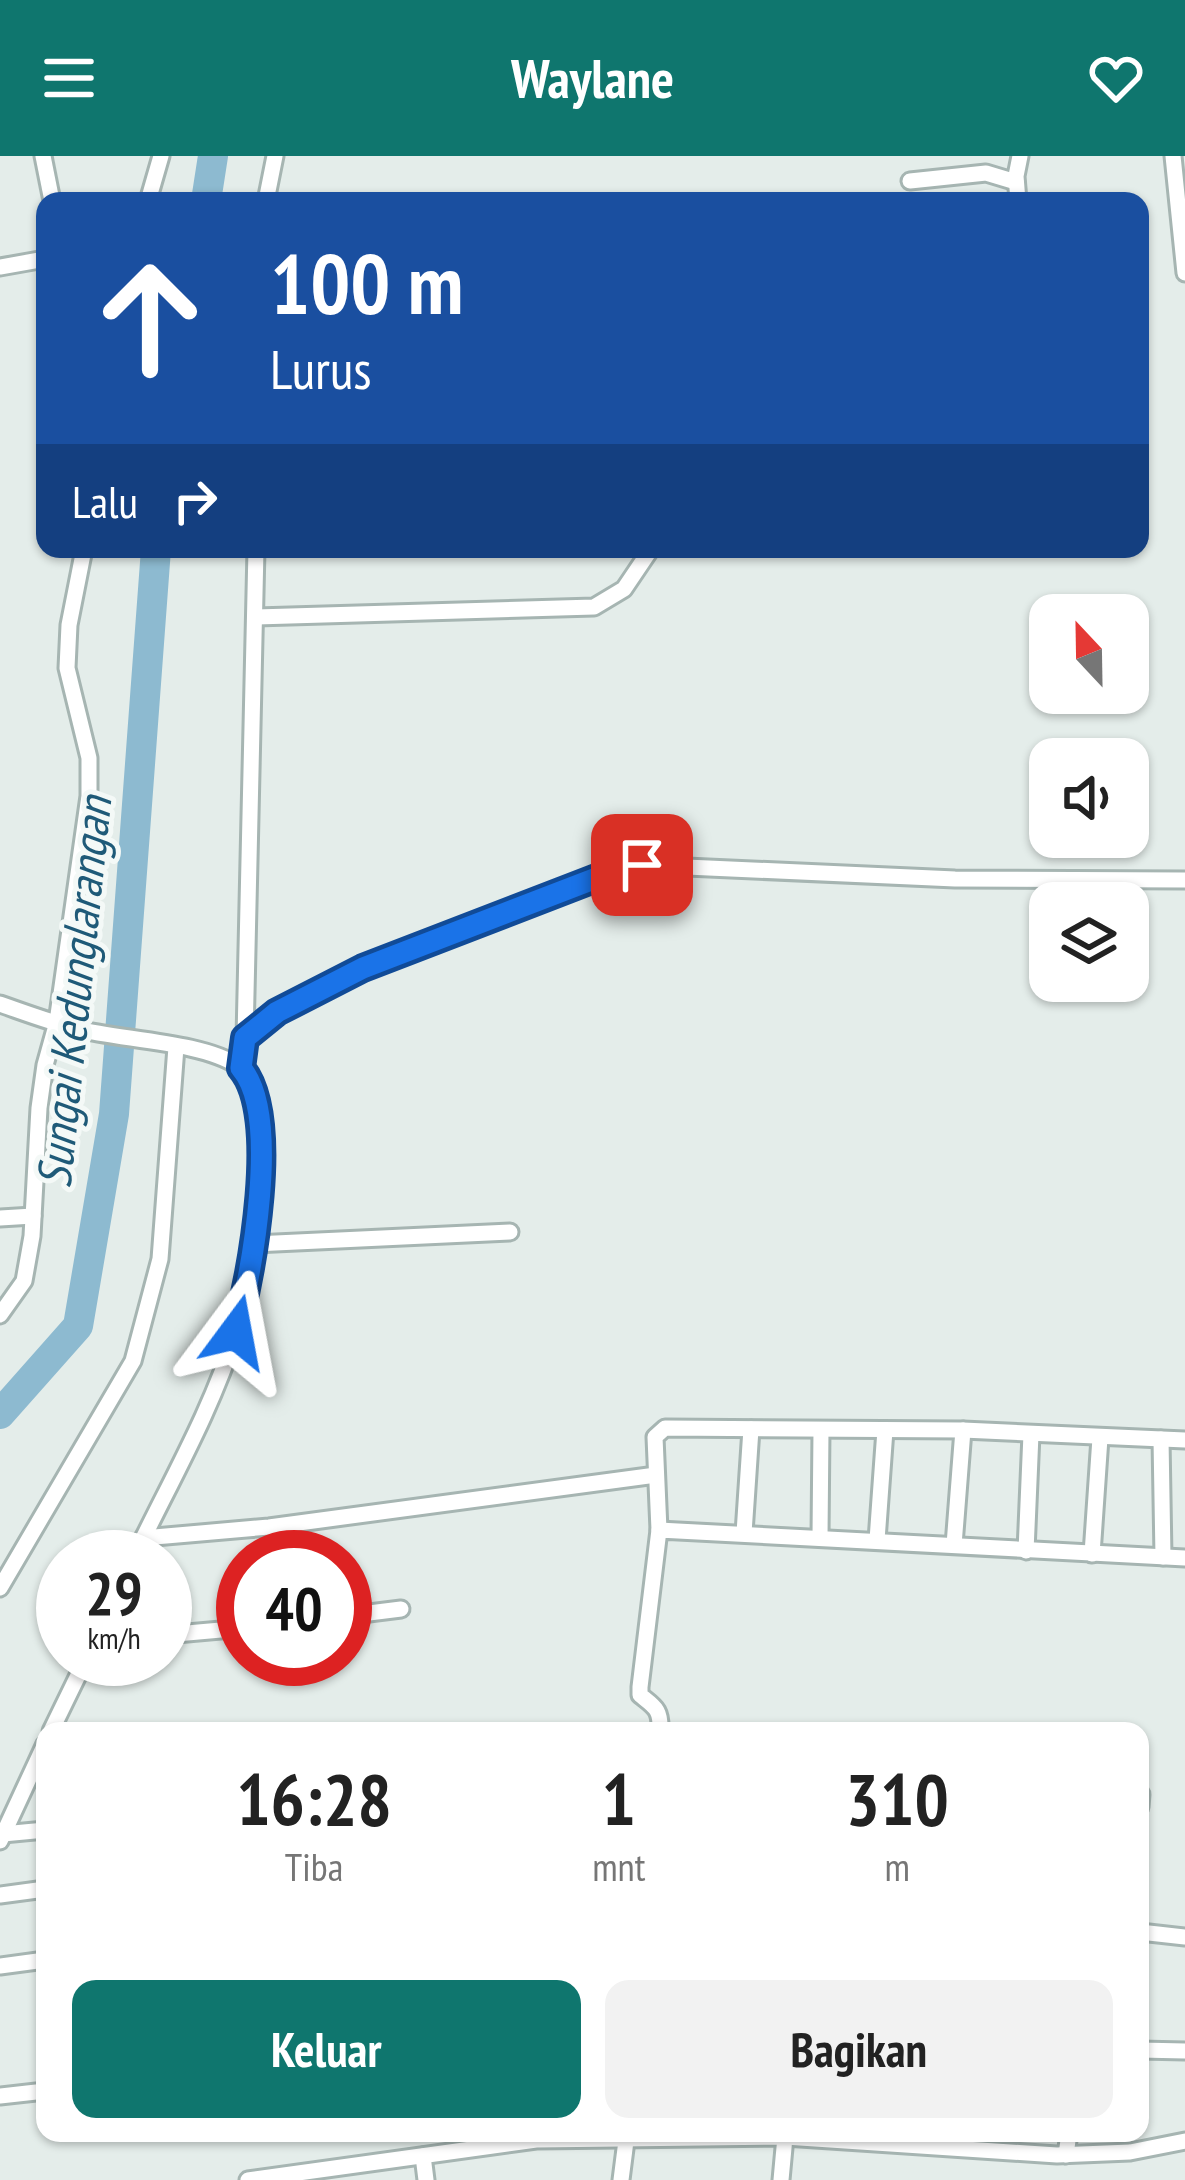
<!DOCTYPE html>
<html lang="id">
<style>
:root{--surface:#fff;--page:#f2f2f2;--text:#222;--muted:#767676;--accent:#0f766e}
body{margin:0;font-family:"PT Sans Narrow",sans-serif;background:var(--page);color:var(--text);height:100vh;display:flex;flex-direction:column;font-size:45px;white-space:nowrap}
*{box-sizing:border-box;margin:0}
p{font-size:39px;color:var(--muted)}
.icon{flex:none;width:66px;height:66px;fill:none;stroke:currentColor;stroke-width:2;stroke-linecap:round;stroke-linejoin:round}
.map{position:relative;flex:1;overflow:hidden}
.drawer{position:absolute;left:36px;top:1566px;width:1113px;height:420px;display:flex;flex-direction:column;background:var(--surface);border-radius:24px;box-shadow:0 3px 9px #0004}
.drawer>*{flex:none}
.hud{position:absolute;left:36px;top:36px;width:1113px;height:366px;border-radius:24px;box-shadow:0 3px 9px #0004;background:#1a4fa0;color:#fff;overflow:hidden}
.needle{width:78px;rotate:338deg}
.fabs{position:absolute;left:1029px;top:438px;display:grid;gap:24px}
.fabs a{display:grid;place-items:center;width:120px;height:120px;border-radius:24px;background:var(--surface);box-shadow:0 3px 9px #0004;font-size:60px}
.speed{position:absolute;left:36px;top:1374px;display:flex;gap:24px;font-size:60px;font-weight:700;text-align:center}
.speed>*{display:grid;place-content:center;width:156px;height:156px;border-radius:50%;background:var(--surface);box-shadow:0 3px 9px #0004;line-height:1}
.speed small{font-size:30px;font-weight:400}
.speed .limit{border:18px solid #d22;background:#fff;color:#111}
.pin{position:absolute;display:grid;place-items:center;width:102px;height:102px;color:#fff;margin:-51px;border-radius:24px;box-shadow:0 6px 18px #0006}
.me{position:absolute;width:132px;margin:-66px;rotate:13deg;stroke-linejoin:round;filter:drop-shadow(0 0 9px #0008)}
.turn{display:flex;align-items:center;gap:42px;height:252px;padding:0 36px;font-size:54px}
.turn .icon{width:156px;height:156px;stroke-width:2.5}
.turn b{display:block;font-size:84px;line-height:102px}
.then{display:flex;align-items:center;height:114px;padding:0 36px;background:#0003;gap:24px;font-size:45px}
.eta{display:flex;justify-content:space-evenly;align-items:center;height:204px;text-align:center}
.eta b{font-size:72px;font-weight:700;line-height:84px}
.cta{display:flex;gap:24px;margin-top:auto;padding:24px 36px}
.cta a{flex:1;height:138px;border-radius:24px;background:var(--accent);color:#fff;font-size:48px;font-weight:700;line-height:138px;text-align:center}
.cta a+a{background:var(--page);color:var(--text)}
header{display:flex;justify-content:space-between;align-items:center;height:156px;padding:0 36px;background:var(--accent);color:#fff;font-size:54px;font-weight:700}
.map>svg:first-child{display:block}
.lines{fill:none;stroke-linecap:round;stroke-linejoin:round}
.river{stroke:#8dbad0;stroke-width:30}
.minor-casing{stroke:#a6b5b2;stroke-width:21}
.minor{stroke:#fff;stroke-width:15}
.route-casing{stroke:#114b97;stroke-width:30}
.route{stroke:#1a73e8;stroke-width:21}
.labels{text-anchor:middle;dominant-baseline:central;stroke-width:10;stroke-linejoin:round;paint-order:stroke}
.water-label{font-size:48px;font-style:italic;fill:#1f5a78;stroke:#f4f9f7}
</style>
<header><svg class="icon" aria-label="menu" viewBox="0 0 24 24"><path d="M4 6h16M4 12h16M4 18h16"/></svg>Waylane<svg class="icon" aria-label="heart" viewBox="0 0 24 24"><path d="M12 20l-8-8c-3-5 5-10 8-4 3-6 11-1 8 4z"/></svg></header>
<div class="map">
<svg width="1185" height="2024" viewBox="0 0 1185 2024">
<rect width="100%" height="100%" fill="#e4edea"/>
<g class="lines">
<!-- river -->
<g class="river">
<path d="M206,45L213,0"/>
<path d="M0,1258L78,1170L114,958L156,393"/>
</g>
<!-- minor casing -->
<g class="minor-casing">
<g id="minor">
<path d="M43,0L52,45"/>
<path d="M1173,0L1185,117"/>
<path d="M910,25L986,17L1016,26"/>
<path d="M148,45L161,0"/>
<path d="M266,45L275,0"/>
<path d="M1018,45L1016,20L1020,0"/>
<path d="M0,111L45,103"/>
<path d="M256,461L594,451L624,433L651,393"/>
<path d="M0,848C26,857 52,867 78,873C122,884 203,886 238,910C265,929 261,975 259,1004C256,1063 253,1120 236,1176C212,1254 169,1328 134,1401"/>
<path d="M245,882L277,856L363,812L612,716L642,709L955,723L1185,724"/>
<path d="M241,912L245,882L256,393"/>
<path d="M0,1062L33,1060"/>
<path d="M254,1088L510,1076"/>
<path d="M0,1159L24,1125L32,1080L39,952L45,909L57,866L89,640V602L67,512L69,469L84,393"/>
<path d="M1161,1283L1163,1401"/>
<path d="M659,1374L655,1281L665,1272L963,1274L1185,1284"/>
<path d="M744,1377L751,1273"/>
<path d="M820,1381L821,1274"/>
<path d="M143,1382L269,1371L656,1319"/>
<path d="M877,1384L885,1274"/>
<path d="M954,1389L963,1274"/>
<path d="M1026,1395L1031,1278"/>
<path d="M1092,1398L1100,1282"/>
<path d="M0,1432L133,1205L160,1103L176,891"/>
<path d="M345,1460L401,1453"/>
<path d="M165,1479L243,1472"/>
<path d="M51,1575L86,1503"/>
<path d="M660,1575C661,1553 655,1551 640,1539V1531L659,1374L1185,1402"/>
<path d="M1140,1651L1141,1638"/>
<path d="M3,1678L45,1674"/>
<path d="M0,1685L45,1588"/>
<path d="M0,1739L45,1733"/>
<path d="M1140,1776L1185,1781"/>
<path d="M0,1810L45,1804"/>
<path d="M1140,1894L1185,1895"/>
<path d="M0,1940L45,1935"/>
<path d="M1066,1999L1069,1977"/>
<path d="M423,2000L426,2024"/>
<path d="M248,2024L536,1984L785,1981L1057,1999L1130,1996L1185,1985"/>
<path d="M621,2024L627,1977"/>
<path d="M781,2024L785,1981"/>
</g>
</g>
<!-- minor -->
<use href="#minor" class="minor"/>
</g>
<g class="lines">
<!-- route casing -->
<g class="route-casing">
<path id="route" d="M236,1176C251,1118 282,960 241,912L245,882L277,856L363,812L612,716L642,709"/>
</g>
<!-- route -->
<use href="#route" class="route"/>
</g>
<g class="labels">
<!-- water labels -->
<g class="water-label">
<text transform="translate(73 836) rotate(-84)">Sungai Kedunglarangan</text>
</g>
</g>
</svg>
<div class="fabs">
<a><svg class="needle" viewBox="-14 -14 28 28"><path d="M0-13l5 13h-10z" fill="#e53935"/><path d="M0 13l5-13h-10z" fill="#767676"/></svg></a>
<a><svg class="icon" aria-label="sound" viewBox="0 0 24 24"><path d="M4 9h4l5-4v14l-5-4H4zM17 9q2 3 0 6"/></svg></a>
<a><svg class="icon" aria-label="layers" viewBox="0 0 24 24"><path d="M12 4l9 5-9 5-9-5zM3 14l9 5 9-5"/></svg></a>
</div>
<div class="speed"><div>29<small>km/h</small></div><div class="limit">40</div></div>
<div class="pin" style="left:642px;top:709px;background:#d93025"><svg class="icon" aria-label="arrive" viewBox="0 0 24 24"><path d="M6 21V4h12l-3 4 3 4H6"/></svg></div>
<svg class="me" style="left:236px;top:1176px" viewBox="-20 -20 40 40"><path d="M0-17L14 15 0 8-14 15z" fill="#1a73e8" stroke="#fff" stroke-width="4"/></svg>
<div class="hud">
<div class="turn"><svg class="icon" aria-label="ahead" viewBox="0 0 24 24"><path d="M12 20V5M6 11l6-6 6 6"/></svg><div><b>100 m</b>Lurus</div></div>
<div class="then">Lalu<svg class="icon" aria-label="right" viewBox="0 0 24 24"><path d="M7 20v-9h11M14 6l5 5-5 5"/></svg></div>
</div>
<section class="drawer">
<div class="eta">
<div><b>16:28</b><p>Tiba</p></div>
<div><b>1</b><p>mnt</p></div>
<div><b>310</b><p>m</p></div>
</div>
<div class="cta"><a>Keluar</a><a>Bagikan</a></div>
</section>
</div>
